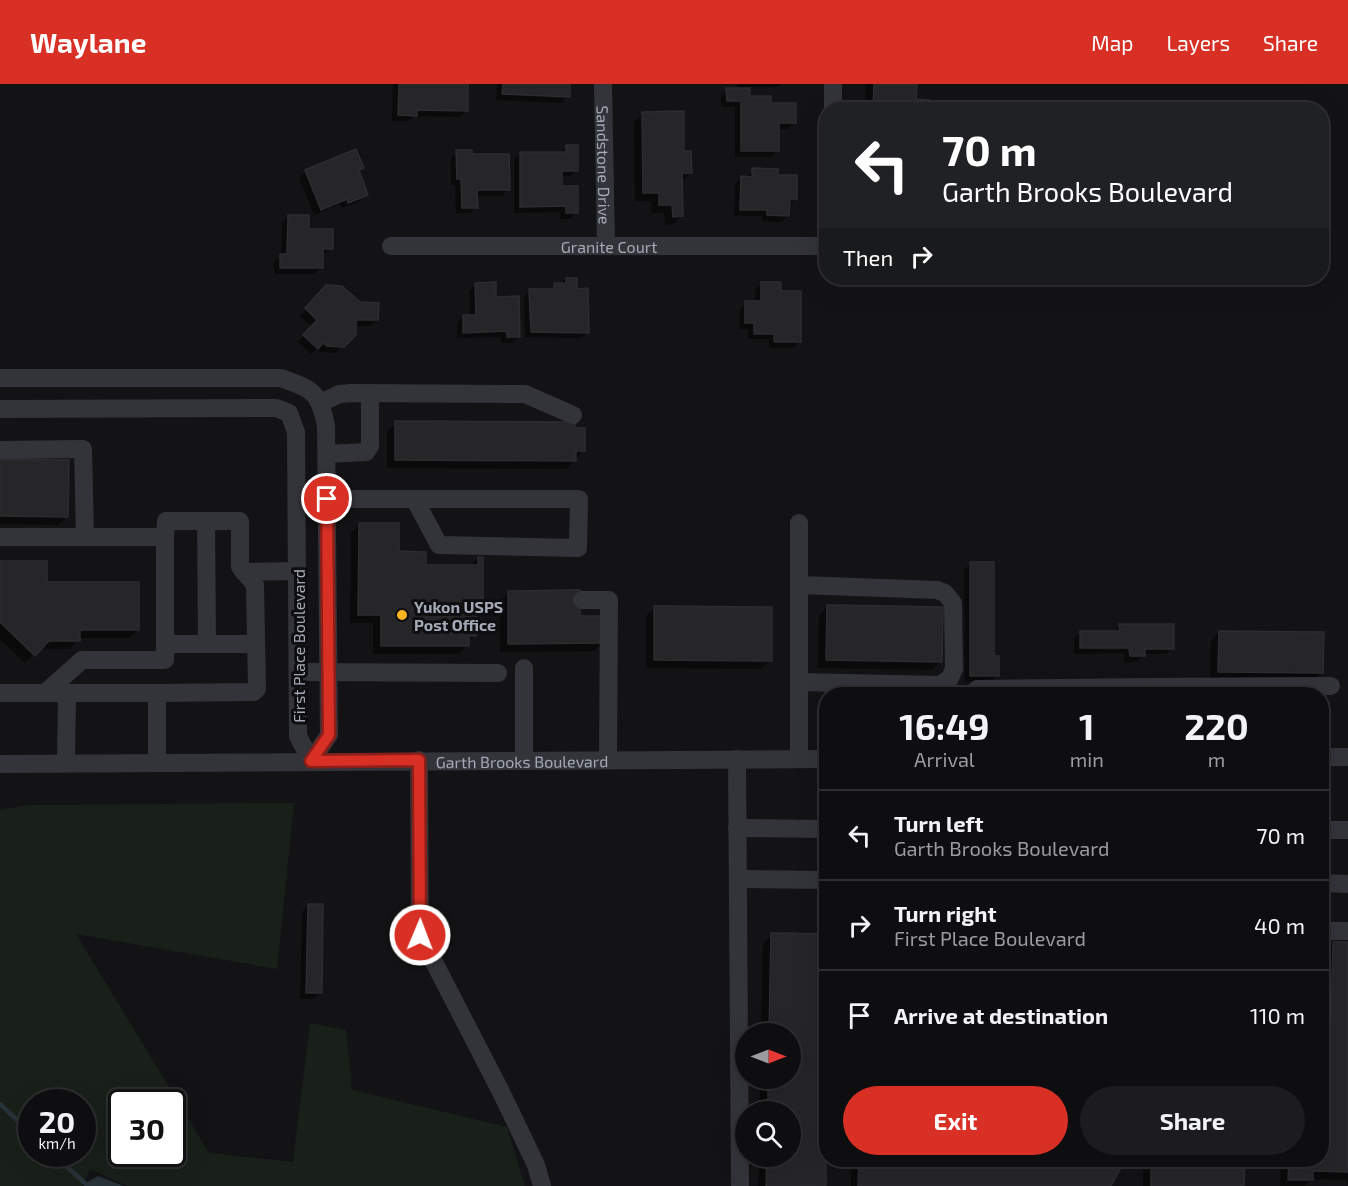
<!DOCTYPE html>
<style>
:root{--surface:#0e0e10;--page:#1c1c1e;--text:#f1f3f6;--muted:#9b9c9f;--line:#2e2e30;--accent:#d93025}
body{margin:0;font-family:"Exo 2",sans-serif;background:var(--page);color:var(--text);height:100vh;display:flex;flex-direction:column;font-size:22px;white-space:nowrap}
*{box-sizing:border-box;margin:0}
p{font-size:20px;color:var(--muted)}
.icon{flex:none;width:33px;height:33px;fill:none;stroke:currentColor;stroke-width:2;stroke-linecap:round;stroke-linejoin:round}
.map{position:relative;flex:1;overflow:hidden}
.details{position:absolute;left:819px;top:603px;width:510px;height:480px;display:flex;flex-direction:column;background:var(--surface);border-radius:24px;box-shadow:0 6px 24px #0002,0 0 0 2px var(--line)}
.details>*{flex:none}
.top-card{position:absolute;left:819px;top:18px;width:510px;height:183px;border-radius:24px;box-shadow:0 6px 24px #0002,0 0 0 2px var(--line);background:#202124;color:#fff;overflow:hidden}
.needle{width:39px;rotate:90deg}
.controls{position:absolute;left:735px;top:939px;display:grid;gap:12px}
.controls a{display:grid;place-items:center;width:66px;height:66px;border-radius:50%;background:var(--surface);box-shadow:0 6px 24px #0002,0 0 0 2px var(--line);font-size:30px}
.speed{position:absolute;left:18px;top:1005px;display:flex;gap:12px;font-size:30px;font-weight:700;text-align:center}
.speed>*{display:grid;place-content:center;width:78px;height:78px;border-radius:50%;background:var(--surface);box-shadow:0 6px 24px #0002,0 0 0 2px var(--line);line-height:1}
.speed small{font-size:15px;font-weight:400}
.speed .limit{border:3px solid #111;border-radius:9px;background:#fff;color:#111}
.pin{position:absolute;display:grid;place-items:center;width:51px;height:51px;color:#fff;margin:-26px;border:3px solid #fff;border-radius:50%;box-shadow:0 2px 6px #0007}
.me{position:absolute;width:66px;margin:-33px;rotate:1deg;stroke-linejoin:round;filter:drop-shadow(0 0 4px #0008)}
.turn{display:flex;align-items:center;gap:21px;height:126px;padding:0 24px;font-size:27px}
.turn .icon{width:78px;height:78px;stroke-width:2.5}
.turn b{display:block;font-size:42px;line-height:51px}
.then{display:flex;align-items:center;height:57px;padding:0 24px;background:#0003;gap:12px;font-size:22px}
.eta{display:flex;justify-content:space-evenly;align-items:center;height:102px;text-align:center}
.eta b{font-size:36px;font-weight:700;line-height:42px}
.button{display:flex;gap:12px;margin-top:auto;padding:12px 24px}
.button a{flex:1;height:69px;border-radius:36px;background:var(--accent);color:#fff;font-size:24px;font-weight:700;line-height:69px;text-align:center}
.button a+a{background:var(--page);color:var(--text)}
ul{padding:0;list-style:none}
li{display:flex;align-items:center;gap:18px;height:90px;padding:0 24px;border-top:2px solid var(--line)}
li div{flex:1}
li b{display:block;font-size:22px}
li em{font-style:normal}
header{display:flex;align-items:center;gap:36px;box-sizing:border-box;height:84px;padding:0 30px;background:var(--accent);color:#fff}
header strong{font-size:28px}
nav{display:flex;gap:33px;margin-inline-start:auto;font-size:21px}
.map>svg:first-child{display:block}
.green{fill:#19201a;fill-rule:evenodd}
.water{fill:#283239}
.shadow{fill:#0007}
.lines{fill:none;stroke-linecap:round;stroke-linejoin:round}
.stream{stroke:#283239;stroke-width:4.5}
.building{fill:#262629;stroke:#2d2d31;stroke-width:1.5}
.minor{stroke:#33343a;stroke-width:18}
.route-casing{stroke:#8d1f18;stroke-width:15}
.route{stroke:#d93025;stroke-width:10}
.poi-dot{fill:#fdb422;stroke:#0e0e10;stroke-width:2}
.labels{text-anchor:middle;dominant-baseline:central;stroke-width:6;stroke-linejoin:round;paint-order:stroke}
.street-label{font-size:16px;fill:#a3a9b6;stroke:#0e0e10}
.poi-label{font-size:16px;font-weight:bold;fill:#a3a9b6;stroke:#0e0e10;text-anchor:start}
</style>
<header>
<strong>Waylane</strong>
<nav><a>Map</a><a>Layers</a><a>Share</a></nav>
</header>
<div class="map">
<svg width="1348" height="1102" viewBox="0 0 1348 1102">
<rect width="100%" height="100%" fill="#131315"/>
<!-- green -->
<path class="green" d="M294,719L277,885L76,850L209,1069L293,1078L310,939L346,946L352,1006L507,1043L525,1102H127L90,1085L82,1102H0V726L28,721ZM32,1018H82V1070H32ZM122,1018H172V1070H122Z"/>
<!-- water -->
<path class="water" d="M98,1092L124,1102H85V1099Z"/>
<!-- shadow -->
<g class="shadow">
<path d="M393,0H467L466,27L460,33L415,32L409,37H392Z"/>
<path d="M497,0H569L568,12L562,19L496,16Z"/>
<path d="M737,0H781L777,3H749V14L795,38L788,45H777V66L771,73H735V23H721V12L727,6H737Z"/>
<path d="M866,0H915V17L927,26H865Z"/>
<path d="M642,30L683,69L690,89L682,97L681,132L673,140L665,141L664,129H651V117H635L634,38Z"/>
<path d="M567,62L577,86L570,92H560V104L577,128L570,135H560V128L514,129V76L520,70L560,69Z"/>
<path d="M355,67L362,84L358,88L367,110L360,117L342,124L340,120L314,131L299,94L306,88Z"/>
<path d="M457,68L471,72L508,105L502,112H476V123L470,129H456L455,101H451V74Z"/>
<path d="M753,86L776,93L795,115L788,122V131L782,138L762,137V132H734L735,100L741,94H746Z"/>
<path d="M288,133L331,165L321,171V184L315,190H274V178L281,172L282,139Z"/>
<path d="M566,195L575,206L588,248L581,254L525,253L524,213L530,207L549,206Z"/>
<path d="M476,200L495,214L519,252L513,259H501V253L457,254V239L463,233L470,232L469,207Z"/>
<path d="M762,200L780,209L799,258L793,264H769V255H748V245H739L740,225L746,218H755V206Z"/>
<path d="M320,210L377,236L370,242H354L337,269L320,268L317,265L311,270L298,258L312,243L300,232Z"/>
<path d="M396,339L574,345L584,366L566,385L387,384V348Z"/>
<path d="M0,376L67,432L58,441L0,440Z"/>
<path d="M359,441L397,469L425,482L470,483L478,474L482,529L475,536V551L459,570H373V539H350L351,449Z"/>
<path d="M0,478L46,499L137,546L129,554H78L70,565H39L25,579L0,555Z"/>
<path d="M970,480L997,591L991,598H965L964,486Z"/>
<path d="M509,508L603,559L594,567L500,568V517Z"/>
<path d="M655,523L770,577L761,585L646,584V532Z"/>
<path d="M827,523L941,577L932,586L818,584L819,532Z"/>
<path d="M1120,542L1172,564L1166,570H1144L1137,578H1124V569L1074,570V555L1080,549L1114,548Z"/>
<path d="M1219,548L1322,588L1313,597L1210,596L1211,557Z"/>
<path d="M308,821L320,909L314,915H300L302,828Z"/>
<path d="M772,851L826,852L825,1102H758L759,1072H790V1028H760V994H790V950H761L763,860Z"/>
<path d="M1334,859L1348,860V1102L1346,1096L1312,1095L1305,1102H1280L1281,1076H1322V938L1325,868Z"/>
<path d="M851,1076H1132L1125,1083H1119L1109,1102H851Z"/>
<path d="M1145,1076H1243V1102H1143V1078Z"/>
</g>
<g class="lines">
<!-- stream -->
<g class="stream">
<path d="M0,1020L32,1050"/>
<path d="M53,1070L88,1102"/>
</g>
</g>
<!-- building -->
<g class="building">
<path d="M399,0H468V27L417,26V32L398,31Z"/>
<path d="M503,0H570V13L502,10Z"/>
<path d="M874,0H917L916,15L929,16V26H873Z"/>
<path d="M726,4H750V12H771V19H796V39H779V67H741V17H727Z"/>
<path d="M684,27V67H691L692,89H682L683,132L673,133L672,121H659V109H643L642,28Z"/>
<path d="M566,61H578V87H562V102H578V129H566V122L520,123V68H566Z"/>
<path d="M356,65L364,84L359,86L368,111L348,119L347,115L321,126L305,86Z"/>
<path d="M456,66H472V70H509L510,106H477L478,124H462L461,95H457Z"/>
<path d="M752,84L778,85V91H797V115H790L789,132L767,131V126H740L741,92L752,93Z"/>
<path d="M288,131H309V145H333V165H323V184H280V170H287Z"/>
<path d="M566,194H577V205L588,204L589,249L531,248L529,205H554V199H566Z"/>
<path d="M496,198V213L519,212L520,253H507V247L463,249V231H476L475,199Z"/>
<path d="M761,198H781V207H801V258H774V250H754V239H745V217H761Z"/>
<path d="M326,201L342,202L360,218L379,219L378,236H356V251L344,263L327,262L323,259L318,265L303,251L317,236L305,224Z"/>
<path d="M395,337L575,338V344H585V367H576V377L395,376Z"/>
<path d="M0,375L69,376L68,433L0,432Z"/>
<path d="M359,439H399V467L426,468V481H478V473H483V530H477L476,552H469V562H381V531H358Z"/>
<path d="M0,477H47V498H139V546H80V557H49L35,572L0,538Z"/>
<path d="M970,478H994V572H999V592H970Z"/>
<path d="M580,506V532H604V559L508,560V507Z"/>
<path d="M827,521L943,523L942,578L826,576Z"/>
<path d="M654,522L772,523V577L654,576Z"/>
<path d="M1119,540H1174V565H1145V572H1130L1129,564H1080V547H1120Z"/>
<path d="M1219,547L1324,548L1323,589L1218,588Z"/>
<path d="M308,820H323L322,909H306Z"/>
<path d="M771,849L826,850V1102H766L767,1072H790V1028H768V994H790V950H769Z"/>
<path d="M1333,858H1348V1088L1313,1087V1096H1288L1289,1076H1322V936H1331Z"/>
<path d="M859,1076H1125L1111,1102H858Z"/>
<path d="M1151,1076H1245L1244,1102H1151Z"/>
</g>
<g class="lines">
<!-- minor -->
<g class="minor">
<path id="s1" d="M603,0L606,162"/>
<path d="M833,26V0"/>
<path id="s2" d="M391,162H826"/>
<path d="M0,294H281C313,306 319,307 326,342L329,651L311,677L298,652L296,348L289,329L276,324L0,325"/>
<path d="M321,319L339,310L351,309L525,310L573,331"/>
<path d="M0,366L83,365L85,453H165V576H82L45,609"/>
<path d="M327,370L366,368L370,362V309"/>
<path d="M297,415H579L578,464L439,461L415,416"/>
<path d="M206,437L207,560"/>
<path d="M799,439V675"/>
<path d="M0,453H85"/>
<path d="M244,488L297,487"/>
<path d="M799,501L937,506L945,509L953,519L954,585L950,594L940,601L799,598"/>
<path d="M582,516H609L608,676"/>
<path d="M166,560H256"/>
<path d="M298,588L498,589"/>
<path d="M977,605L1150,603"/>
<path d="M0,609H67L66,679"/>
<path d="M67,609H157"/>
<path d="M1150,610V603L1331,602"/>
<path d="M1322,673H1348"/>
<path d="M737,675L740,1102"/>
<path d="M419,676L420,851L501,1008L536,1081L542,1102"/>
<path d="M524,676V584"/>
<path d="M157,678V609L254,608L257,605L255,501L240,483V437H166L165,453"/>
<path id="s3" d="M0,680L826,675"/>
<path d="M737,744L826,745"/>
<path d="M1322,746H1348"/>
<path d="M738,795L826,796"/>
<path d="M1322,799L1348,800"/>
<path d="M1322,847H1348"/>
</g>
</g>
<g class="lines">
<!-- route casing -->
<g class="route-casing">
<path id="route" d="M327,415L329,651L311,677L419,676L420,851"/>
</g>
<!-- route -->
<use href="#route" class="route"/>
</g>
<!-- markers -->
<circle class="poi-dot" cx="402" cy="531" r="6"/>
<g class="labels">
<!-- street labels -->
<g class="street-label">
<text stroke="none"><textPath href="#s1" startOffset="81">Sandstone Drive</textPath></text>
<text stroke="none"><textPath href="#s2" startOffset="218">Granite Court</textPath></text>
<text transform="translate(298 562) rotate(-90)">First Place Boulevard</text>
<text stroke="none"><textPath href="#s3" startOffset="522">Garth Brooks Boulevard</textPath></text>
</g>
<!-- poi labels -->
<g class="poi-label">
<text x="414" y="522">Yukon USPS<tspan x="414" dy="18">Post Office</tspan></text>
</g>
</g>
</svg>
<div class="controls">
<a><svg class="needle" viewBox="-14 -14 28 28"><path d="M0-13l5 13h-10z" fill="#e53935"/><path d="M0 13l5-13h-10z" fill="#9b9c9f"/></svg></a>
<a><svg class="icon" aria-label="search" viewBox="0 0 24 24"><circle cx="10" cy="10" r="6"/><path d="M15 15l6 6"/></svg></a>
</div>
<div class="speed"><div>20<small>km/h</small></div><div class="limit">30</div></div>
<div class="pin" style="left:327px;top:415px;background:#d93025"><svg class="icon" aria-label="arrive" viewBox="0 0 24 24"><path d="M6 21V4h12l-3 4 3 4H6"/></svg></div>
<svg class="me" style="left:420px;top:851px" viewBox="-20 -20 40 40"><circle r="17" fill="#d93025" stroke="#fff" stroke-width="3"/><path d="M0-11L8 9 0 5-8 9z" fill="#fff"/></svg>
<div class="top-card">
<div class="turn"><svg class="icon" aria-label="left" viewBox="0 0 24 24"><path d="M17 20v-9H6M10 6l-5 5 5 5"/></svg><div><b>70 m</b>Garth Brooks Boulevard</div></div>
<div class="then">Then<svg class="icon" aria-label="right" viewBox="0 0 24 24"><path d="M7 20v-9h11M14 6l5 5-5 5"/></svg></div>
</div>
<section class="details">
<div class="eta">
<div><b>16:49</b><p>Arrival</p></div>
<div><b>1</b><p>min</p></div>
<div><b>220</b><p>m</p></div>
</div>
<ul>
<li><svg class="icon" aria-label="left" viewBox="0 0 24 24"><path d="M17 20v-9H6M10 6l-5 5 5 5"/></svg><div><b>Turn left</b><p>Garth Brooks Boulevard</p></div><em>70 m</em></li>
<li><svg class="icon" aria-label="right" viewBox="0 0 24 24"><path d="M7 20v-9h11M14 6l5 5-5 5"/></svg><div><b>Turn right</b><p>First Place Boulevard</p></div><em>40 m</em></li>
<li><svg class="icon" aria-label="arrive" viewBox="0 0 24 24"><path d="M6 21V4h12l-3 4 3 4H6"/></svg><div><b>Arrive at destination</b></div><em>110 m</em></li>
</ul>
<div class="button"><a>Exit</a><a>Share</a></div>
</section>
</div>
